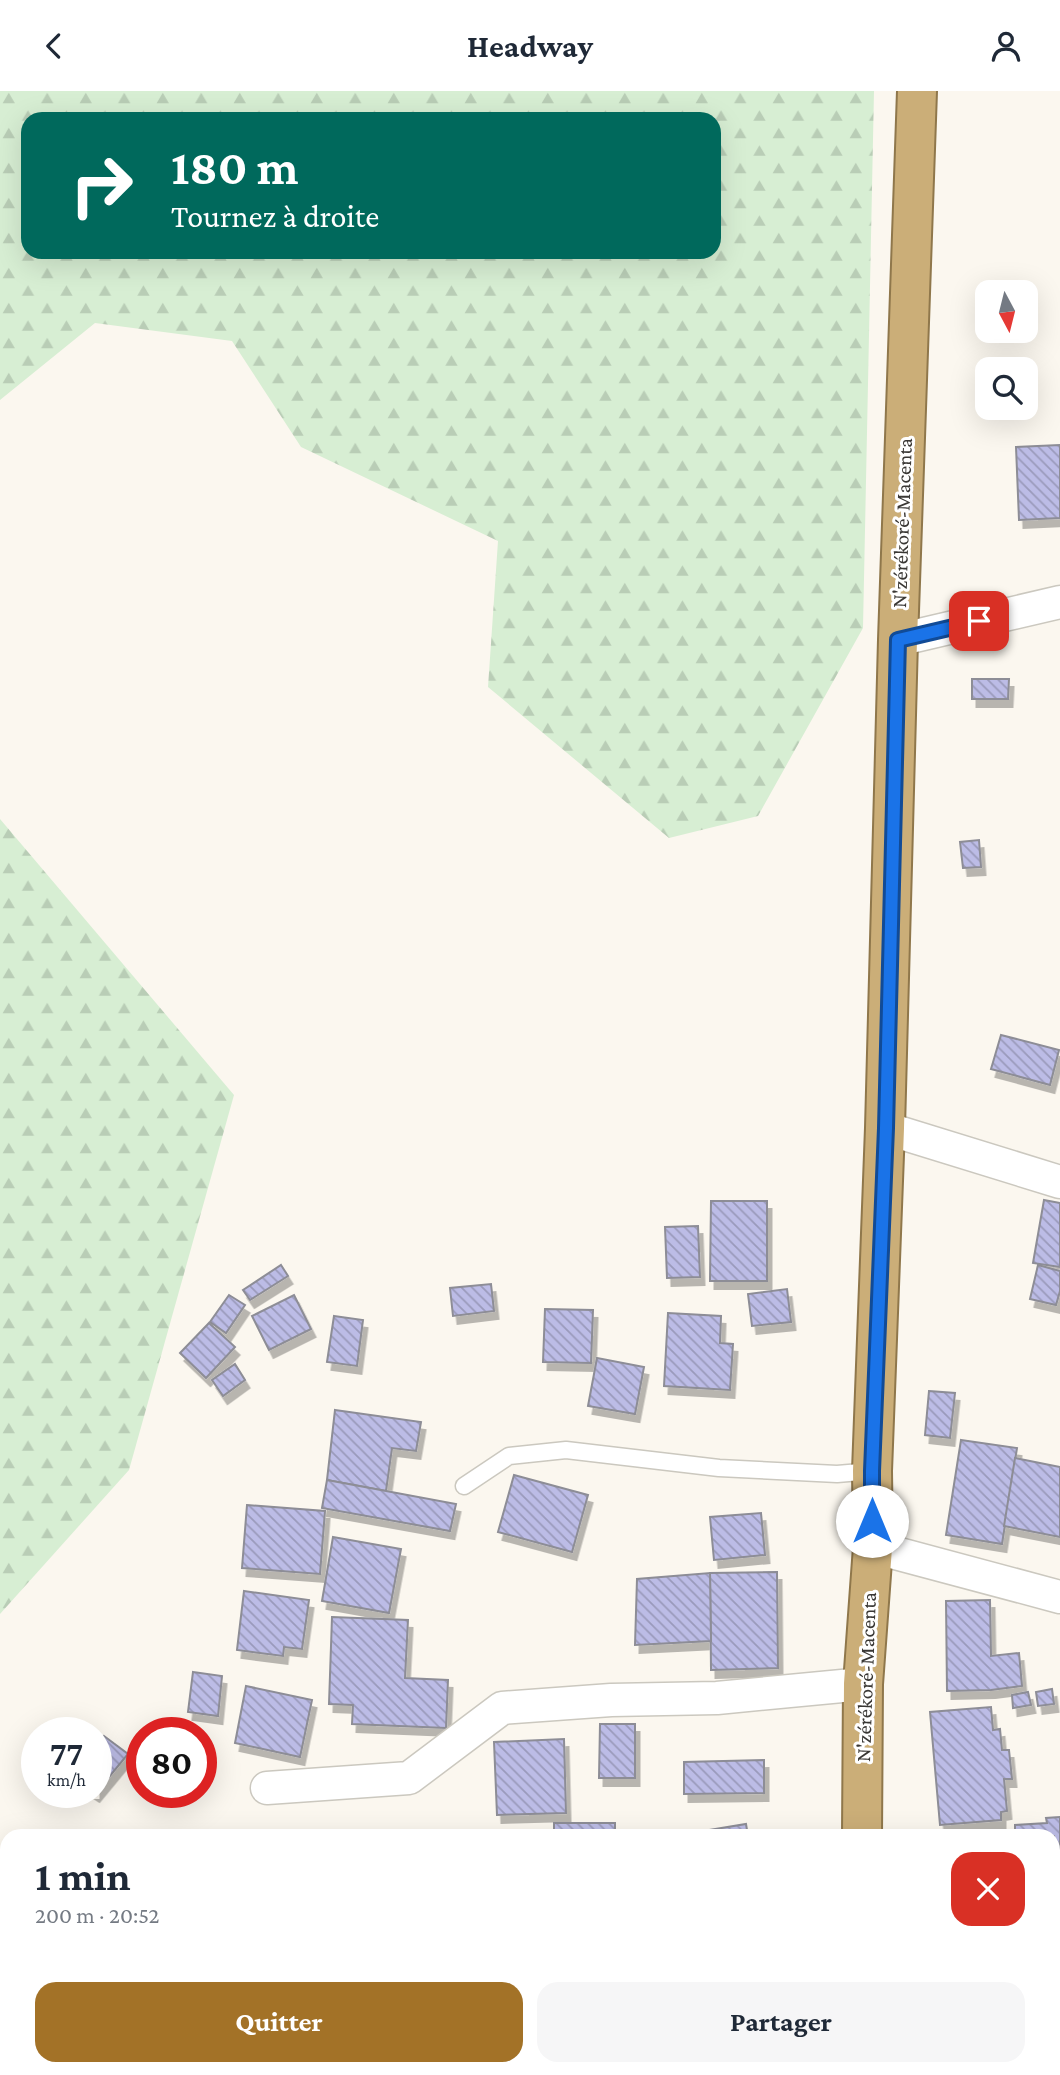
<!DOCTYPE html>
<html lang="fr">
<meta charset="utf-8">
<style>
:root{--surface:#fff;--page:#f6f6f7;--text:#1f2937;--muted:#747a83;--accent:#a37227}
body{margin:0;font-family:"Crimson Pro",serif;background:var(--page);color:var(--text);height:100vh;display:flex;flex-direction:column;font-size:26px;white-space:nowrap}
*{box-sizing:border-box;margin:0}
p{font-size:23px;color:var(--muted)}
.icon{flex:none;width:38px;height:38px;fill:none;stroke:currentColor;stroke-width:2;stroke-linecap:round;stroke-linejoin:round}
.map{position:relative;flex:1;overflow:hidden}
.panel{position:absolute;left:0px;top:1738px;width:1060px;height:247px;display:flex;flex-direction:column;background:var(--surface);border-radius:21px 21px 0 0;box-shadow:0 7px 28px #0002}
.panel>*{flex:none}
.top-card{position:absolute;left:21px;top:21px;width:700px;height:147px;border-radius:21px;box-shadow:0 7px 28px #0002;background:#00695c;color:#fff;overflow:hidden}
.needle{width:46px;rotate:173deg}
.fabs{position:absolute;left:975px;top:189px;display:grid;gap:14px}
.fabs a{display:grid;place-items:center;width:63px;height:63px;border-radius:14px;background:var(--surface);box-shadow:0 7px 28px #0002;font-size:35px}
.speed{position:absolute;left:21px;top:1626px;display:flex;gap:14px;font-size:35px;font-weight:700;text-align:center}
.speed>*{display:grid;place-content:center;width:91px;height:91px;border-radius:50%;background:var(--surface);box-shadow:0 7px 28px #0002;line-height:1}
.speed small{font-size:18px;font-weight:400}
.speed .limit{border:10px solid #d22;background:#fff;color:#111}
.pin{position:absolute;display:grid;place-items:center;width:60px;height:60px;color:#fff;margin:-30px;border-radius:14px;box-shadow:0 4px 10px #0006}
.me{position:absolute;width:77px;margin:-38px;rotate:0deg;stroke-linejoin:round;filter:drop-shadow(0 0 5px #0008)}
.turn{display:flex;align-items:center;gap:24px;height:147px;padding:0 35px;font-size:32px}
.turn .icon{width:91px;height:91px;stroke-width:2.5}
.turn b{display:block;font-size:49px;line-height:60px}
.round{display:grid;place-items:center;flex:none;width:74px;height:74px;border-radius:21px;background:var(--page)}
.summary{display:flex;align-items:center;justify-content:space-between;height:119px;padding:0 35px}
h1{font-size:42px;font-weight:700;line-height:52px}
.action{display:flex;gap:14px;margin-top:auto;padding:14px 35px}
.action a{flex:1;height:80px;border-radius:21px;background:var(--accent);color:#fff;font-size:28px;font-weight:700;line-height:80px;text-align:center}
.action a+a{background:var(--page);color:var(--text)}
header{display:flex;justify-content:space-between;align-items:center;height:91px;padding:0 35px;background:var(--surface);font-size:32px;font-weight:700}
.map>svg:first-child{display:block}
.forest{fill:url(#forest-firs);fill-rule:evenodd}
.building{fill:url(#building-back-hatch);stroke:#8d8d96;stroke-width:2;filter:url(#shadow)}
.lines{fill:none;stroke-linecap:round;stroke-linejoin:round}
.service-casing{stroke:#cbc8bf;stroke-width:19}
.minor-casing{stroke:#cbc8bf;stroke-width:35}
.trunk-casing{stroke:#8f774b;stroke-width:42}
.service{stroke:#fff;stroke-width:16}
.minor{stroke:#fff;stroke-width:32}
.trunk{stroke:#cbae78;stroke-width:38}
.route-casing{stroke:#114b97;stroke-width:18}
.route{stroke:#1a73e8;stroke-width:12}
.labels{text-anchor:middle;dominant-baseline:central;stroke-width:6;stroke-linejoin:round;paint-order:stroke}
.street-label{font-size:21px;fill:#393734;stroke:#fff}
</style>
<header><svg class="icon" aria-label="back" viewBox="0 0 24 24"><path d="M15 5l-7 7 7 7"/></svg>Headway<svg class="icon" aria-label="person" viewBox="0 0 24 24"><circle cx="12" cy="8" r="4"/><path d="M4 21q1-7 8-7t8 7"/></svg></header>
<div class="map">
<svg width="1060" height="1984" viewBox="0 0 1060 1984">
<defs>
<pattern id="forest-firs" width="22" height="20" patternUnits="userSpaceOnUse" patternTransform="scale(1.75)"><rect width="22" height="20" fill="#d7eed3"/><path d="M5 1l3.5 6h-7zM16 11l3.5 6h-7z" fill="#b9cdb6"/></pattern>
<pattern id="building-back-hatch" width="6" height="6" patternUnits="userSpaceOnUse" patternTransform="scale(1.75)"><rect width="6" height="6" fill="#bcbce6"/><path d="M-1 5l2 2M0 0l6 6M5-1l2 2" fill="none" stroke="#9a9abb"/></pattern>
<filter id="shadow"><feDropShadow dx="4.5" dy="8" stdDeviation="0" flood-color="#0004"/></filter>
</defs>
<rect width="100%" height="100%" fill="#fbf7ef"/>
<!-- forest -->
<g class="forest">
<path d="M0,0H874L863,537L758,725L669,747L488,596L498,450L301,356L232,250L95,232L0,309ZM28,28H714V161H28Z"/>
<path d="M0,728L234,1004L129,1379L0,1523Z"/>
</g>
<!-- building -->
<g class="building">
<path d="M1060,354V427L1019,429L1016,356Z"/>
<path d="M972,588H1009L1008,608H972Z"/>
<path d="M979,749L981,776L963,777L960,751Z"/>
<path d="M1001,944L1059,959L1050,994L991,978Z"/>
<path d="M1044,1109L1060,1112V1176L1033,1172Z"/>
<path d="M711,1110H767V1190H710Z"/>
<path d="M698,1135L700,1186L667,1187L665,1136Z"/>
<path d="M281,1174L288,1185L250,1209L243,1199Z"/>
<path d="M1038,1174L1060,1180V1200L1056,1214L1030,1208Z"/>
<path d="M491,1193L494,1220L453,1225L450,1197Z"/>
<path d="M787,1198L791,1231L752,1235L748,1203Z"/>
<path d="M229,1204L245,1214L226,1242L210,1231Z"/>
<path d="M294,1204L311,1238L269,1259L252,1225Z"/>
<path d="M545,1218L593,1219L591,1272L543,1271Z"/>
<path d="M668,1222L721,1225L720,1252L733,1253L730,1299L664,1295Z"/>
<path d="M334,1225L363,1229L357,1275L327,1271Z"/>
<path d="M209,1232L235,1256L206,1287L180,1262Z"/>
<path d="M597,1267L644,1276L635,1323L588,1315Z"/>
<path d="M235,1273L245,1289L223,1305L212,1289Z"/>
<path d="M929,1300L955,1302L950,1347L925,1344Z"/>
<path d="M335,1319L421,1331L416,1360L392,1357L386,1400L327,1389Z"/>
<path d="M961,1349L1017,1357L1002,1453L946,1444Z"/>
<path d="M1015,1367L1060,1376V1446L1004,1435Z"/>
<path d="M514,1384L588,1404L572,1461L498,1441Z"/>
<path d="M327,1389L456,1413L450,1440L322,1417Z"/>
<path d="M247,1414L325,1420L320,1483L242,1477Z"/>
<path d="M761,1422L765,1464L714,1469L710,1426Z"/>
<path d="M333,1446L401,1458L389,1522L322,1510Z"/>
<path d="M777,1481L778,1577L711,1579L710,1482Z"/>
<path d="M710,1482L711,1550L635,1554L637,1488Z"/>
<path d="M244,1500L309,1509L302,1558L284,1556L283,1565L237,1559Z"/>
<path d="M990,1509L991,1565L1019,1562L1022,1595L991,1599L947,1600L946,1510Z"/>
<path d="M332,1526L408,1529L405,1587L448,1589L446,1637L352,1633L353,1614L329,1613Z"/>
<path d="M193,1581L222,1585L218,1625L188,1621Z"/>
<path d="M246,1595L312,1609L300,1666L235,1652Z"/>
<path d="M1052,1598L1054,1613L1038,1615L1036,1601Z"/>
<path d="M1028,1601L1031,1614L1013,1617L1012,1604Z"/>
<path d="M991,1616L993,1639L1000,1638L1002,1659H1009L1012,1688H1004L1007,1720L1001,1721V1729L940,1734L930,1621Z"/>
<path d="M600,1633H635V1687H599Z"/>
<path d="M104,1645L128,1663L95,1703L92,1701H96V1655Z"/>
<path d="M564,1648L566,1722L497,1724L494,1651Z"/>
<path d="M764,1669V1702L684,1703V1671Z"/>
<path d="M1060,1726V1789H1057V1780H1054V1745H1015V1734L1047,1732L1046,1727Z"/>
<rect x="554" y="1732" width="61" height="13"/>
<path d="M746,1733L748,1745H673Z"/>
<rect x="396" y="1978" width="84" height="6"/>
<path d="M687,1978H722L718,1984H696Z"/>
</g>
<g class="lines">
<!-- service casing -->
<g class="service-casing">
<path id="service" d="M464,1395L509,1365L566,1359L719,1377L837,1383L872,1380"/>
</g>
<!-- minor casing -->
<g class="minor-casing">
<g id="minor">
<path d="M898,549L1060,511"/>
<path d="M885,1037L1060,1091"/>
<path d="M873,1456L1060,1506"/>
<path d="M267,1697L409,1687L502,1617L611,1609L717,1607L863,1593"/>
<path d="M1054,1847L1060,1846"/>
<path d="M499,1978L500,1984"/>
<path d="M178,1984V1978"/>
</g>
</g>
<!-- trunk casing -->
<g class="trunk-casing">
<g id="trunk">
<path d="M862,1745L863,1593L873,1456L872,1380L885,1037L898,549L917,0"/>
<path d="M859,1984V1978"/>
</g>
</g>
<!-- service -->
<use href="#service" class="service"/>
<!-- minor -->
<use href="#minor" class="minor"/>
<!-- trunk -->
<use href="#trunk" class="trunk"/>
</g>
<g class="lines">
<!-- route casing -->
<g class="route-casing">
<path id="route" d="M872,1430V1380L886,1037L898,549L979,530"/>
</g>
<!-- route -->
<use href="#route" class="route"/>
</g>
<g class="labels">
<!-- street labels -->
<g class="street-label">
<text transform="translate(902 432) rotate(-88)">N'zérékoré-Macenta</text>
<text transform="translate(866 1586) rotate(-88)">N'zérékoré-Macenta</text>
</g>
</g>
</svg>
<div class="fabs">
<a><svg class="needle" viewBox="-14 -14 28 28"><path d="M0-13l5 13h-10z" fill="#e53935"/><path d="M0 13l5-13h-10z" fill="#747a83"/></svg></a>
<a><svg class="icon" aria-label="search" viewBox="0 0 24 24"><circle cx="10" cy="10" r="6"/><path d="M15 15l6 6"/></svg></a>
</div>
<div class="speed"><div>77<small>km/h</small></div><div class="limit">80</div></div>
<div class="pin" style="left:979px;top:530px;background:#d93025"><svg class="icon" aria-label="arrive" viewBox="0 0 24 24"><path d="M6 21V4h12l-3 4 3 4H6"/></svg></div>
<svg class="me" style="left:872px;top:1430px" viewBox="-20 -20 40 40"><circle r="19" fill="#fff"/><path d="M0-13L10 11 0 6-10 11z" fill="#1a73e8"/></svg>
<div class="top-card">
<div class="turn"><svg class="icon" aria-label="right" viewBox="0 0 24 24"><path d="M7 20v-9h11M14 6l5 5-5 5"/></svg><div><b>180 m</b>Tournez à droite</div></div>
</div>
<section class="panel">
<div class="summary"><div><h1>1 min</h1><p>200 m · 20:52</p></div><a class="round" style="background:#d93025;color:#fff"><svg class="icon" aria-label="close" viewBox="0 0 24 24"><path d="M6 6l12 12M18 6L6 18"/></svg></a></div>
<div class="action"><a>Quitter</a><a>Partager</a></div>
</section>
</div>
